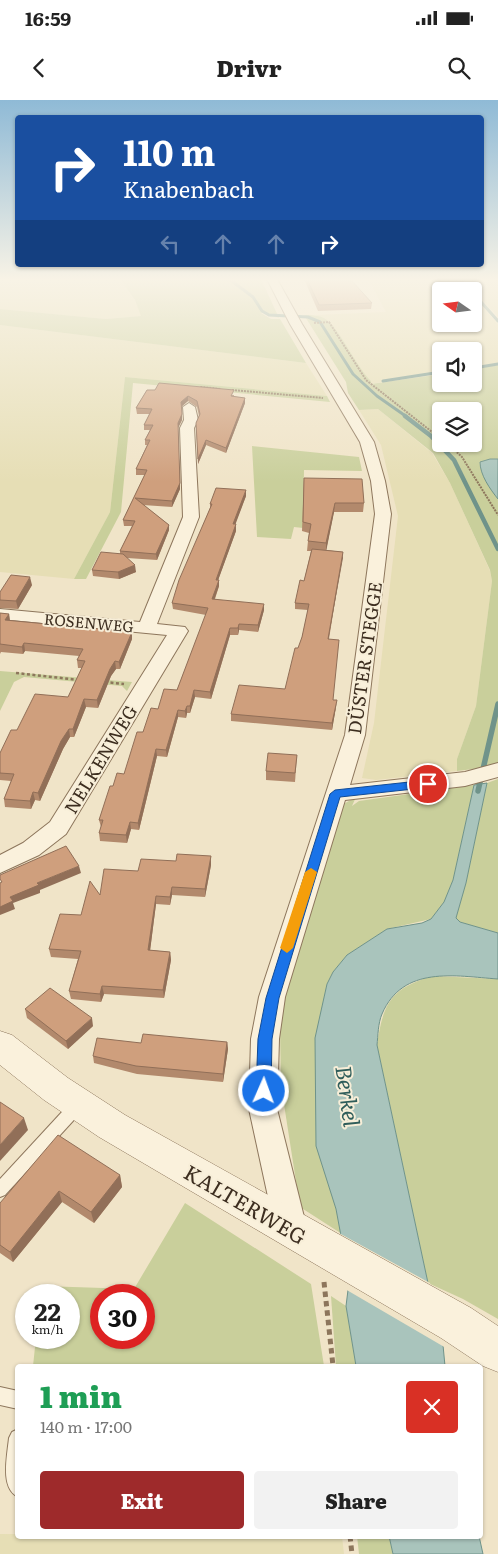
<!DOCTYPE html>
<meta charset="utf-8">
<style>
:root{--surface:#fff;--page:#f2f2f2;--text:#222;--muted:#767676;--accent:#9e2a2b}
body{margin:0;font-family:Literata,serif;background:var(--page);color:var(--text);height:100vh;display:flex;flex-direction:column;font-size:19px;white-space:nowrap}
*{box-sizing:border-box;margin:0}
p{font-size:16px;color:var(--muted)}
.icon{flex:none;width:28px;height:28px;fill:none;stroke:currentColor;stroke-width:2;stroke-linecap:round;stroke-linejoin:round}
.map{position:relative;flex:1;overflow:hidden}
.details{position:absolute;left:15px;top:1264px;width:468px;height:175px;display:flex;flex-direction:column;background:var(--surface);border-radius:5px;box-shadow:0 1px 4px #0004}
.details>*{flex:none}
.guide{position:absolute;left:15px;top:15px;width:469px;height:152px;border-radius:5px;box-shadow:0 1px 4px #0004;background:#1a4fa0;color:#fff;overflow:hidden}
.needle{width:32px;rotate:284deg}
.controls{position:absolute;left:432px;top:182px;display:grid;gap:10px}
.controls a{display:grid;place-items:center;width:50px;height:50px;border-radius:5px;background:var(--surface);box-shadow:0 1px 4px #0004;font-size:25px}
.speed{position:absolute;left:15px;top:1184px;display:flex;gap:10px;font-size:25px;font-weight:700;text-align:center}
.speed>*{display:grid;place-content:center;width:65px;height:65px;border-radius:50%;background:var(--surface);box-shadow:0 1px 4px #0004;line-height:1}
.speed small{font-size:12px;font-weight:400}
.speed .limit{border:8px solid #d22;background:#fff;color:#111}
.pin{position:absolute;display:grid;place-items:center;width:42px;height:42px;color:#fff;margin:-21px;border:2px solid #fff;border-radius:50%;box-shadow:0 1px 5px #0007}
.me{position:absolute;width:55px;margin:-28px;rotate:2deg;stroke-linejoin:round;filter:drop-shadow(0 0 4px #0008)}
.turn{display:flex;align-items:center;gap:18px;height:105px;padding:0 25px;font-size:22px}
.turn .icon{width:65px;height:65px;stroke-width:2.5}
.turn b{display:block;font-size:35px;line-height:42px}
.lanes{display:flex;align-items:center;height:48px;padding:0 25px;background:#0003;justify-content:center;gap:25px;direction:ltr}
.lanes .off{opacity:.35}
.round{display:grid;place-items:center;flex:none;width:52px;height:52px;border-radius:5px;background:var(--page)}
.headline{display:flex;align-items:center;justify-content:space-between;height:85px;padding:0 25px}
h1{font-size:30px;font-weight:800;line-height:38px;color:#1e9e55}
.action{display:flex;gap:10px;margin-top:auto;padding:10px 25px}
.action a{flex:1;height:58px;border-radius:5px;background:var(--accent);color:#fff;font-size:20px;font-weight:800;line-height:58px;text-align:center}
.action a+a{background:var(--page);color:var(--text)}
.status{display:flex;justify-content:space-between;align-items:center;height:35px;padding:0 25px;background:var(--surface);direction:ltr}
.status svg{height:14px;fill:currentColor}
header{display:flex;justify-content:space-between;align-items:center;height:65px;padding:0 25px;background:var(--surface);font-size:22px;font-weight:800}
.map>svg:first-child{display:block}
.farmland{fill:#e6deb5}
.green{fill:#c9cf9b;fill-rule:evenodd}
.water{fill:#a9c4bc;stroke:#6f938a}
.pier{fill:#f0e4c8}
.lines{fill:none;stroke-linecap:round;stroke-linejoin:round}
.stream-far2{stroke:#6f938a;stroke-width:3}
.stream-far1{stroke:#6f938a;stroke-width:4.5}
.stream{stroke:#6f938a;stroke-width:5.5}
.service-casing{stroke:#8d765c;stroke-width:2}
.minor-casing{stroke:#8d765c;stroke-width:2}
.tertiary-casing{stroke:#8d765c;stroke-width:1}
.path-far2{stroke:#8d765c;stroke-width:2;stroke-dasharray:2 1;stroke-linecap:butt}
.path-far1{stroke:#8d765c;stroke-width:2.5;stroke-dasharray:3 2.5;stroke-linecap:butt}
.path{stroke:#8d765c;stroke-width:5;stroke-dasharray:5.5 4;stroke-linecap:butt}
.service{fill:#faf1dc;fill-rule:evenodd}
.minor{fill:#faf1dc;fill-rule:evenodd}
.tertiary{fill:#faf1dc;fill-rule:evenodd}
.wall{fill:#b2896c}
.shaded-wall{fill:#916f58}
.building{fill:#cf9f7d;stroke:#916f58}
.route{fill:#1a73e8;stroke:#114b97}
.slow{fill:#f59e0b}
.labels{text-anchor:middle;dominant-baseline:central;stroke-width:4;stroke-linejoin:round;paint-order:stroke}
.far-street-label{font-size:15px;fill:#3d2e20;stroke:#f7eed8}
.street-label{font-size:18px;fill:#3d2e20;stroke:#f7eed8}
.near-street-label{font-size:21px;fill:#3d2e20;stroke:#f7eed8}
.near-water-label{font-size:22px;font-style:italic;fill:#2f5d5a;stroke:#f7eed8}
</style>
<div class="status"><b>16:59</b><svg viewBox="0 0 49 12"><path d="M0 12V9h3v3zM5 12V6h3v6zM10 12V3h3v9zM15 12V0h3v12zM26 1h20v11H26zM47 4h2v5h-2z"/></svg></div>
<header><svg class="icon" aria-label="back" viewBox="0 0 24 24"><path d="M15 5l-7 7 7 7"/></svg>Drivr<svg class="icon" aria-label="search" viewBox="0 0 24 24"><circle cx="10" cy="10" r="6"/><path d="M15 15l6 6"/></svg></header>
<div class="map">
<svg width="498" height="1454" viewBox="0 0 498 1454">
<rect width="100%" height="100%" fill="#f0e4c8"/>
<!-- farmland -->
<g class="farmland">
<path d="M0,179H120L135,200L142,216L106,219L0,209Z"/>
<path d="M368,179H457L468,191H441V224H474V197L498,224V265L474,269V251H441V273L370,284L371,281L361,271L329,221L315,215L386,212Z"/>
<path d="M463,179H498V217L487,205Z"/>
<path d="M0,225L306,263L327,296L125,277L110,412L74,479L0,472Z"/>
<path d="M378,309L432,353L450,383L471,429L490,471L492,481L476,606L457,659V671L376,680L362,678L374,623L398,416L381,345L359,310Z"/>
<path d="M0,1434L342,1436L344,1454H0Z"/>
</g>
<!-- green -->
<g class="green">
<path d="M120,179H261L279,218L265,212L261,213L271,219H280L306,263L0,225V209L106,219L141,216L135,200Z"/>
<path d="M304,215C312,215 320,215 327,220C340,230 356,266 371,281V284L441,274V284H474V269L498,265V359H490L486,380L498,399V666L457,671V659L476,606L492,481L490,470L450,383L433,353L378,309L359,310L348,293L346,282ZM441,311H474V344H441Z"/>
<path d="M125,277L327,296L330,302L133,283L121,412L86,479H74L110,412Z"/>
<path d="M252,346L359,357L362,371L304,370L303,428L294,427L291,439L257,437Z"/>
<path d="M0,571L132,582L127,591L122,586L24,577L14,582L0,611Z"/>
<path d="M498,679V833L460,822L456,818L466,783L487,683Z"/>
<path d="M474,685L453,780L444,802L431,819L387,829L347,855L333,872L327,884L316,938L336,1109L342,1134L300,1107L281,985L280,928L285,887L340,706L356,697L352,706L359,701Z"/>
<path d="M433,876L498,879V1219L463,1199L428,1183L377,945C383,903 391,888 433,876Z"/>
<path d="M185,1103L311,1184L324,1266H33L36,1238H69V1195H41L42,1186L134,1189ZM101,1195H144V1238H101Z"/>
<path d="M331,1196L346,1206L356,1266H336Z"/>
<path d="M357,1436H389L393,1454H359Z"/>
</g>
<!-- water -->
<g class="water">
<path d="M490,359H498V399C490,389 480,375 480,362Z"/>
<path d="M487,683L466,783L456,818L460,822L498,833V879C455,876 403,865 382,914C378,923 378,936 377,945L428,1183L443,1245L445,1266H356L346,1206L348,1190H351L336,1109L316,1046L315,938L327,884L333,872L347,855L387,829L422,823L431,819L444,802L453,780L474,685Z"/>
<path d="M389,1436H479L483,1454H393Z"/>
</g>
<!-- pier -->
<path class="pier" d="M339,1133L430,1183L446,1248L345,1189L348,1187Z"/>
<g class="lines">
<!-- stream-far2 -->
<g class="stream-far2">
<path d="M229,179L253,197L262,211L269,215L308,217L320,222L353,274L377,296L407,317"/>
<path d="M460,179L471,191"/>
<path d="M474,194L498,221"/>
<path d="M474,268L498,264"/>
<path d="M383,281L441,272"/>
</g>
<!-- stream-far1 -->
<path class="stream-far1" d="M405,316L431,336L454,360L498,449"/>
<!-- stream -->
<path class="stream" d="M478,691L498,604"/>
<!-- service casing -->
<g class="service-casing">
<g id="service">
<path d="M78,999L83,1000L85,1005L83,1010L5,1095L0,1097V1079L73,1000Z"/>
<path d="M0,1287L18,1291V1309L0,1305Z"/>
<path d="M18,1329V1397C0,1388 7,1357 9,1338L12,1332Z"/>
</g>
</g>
<!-- minor casing -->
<g class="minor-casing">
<g id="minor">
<path d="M267,179H277L302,224L374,342L385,381L391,414L365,635L350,685L465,672L498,663V677L465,686L345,700L285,897L279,939L277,1009L307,1129L302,1140L291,1144L280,1140L275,1129L249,1009L251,939L259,897L345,635L375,414L371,381L360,342L290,224Z"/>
<path d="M189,303L195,307L198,320L194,328L199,417L157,524L185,527L188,531L66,734L39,755L0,773V755L23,743L50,722L167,535L0,519V509L140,522L183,417L180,328L184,320L183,307Z"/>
</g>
</g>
<!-- tertiary casing -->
<g class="tertiary-casing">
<path id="tertiary" d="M0,931L12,935L68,978L125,1015L471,1208L498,1226V1272L483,1266L441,1238L99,1037L44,1000L0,965Z"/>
</g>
<!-- path-far2 -->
<g class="path-far2">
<path d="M314,223L329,222L366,280L441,339"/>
<path d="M199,290L201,287L221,289"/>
<path d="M232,290L323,298"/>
<path d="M448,344L462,357L498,415"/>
</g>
<!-- path-far1 -->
<g class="path-far1">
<path d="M16,573L79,580"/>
<path d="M105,582L124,584"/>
</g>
<!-- path -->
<g class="path">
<path d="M324,1182L333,1266"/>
<path d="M350,1436L352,1454"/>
</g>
<!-- service -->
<use href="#service" class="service"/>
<!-- minor -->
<use href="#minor" class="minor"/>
<!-- tertiary -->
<use href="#tertiary" class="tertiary"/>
</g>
<!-- wall -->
<g class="wall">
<path d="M304,179H346L372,203L371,209L318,211Z"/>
<path d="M147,290L234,295V297L245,298V303L226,353L206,345L198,364L196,323L199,316L197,307L188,301L181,307L182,320L178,328L180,389L172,407L143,405L169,425V430L157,460L127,458L136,472L119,479L93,476L92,470L120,454V451L132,426H124L123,420L145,375H136V369L147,345H145V340L150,330H144V325L150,314H137L136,308Z"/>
<path d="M304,378L364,403L363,412H334L326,450L343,452L329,539L333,600L336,607L332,630L231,621V614L285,589L302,537L308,510L295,509V503L304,481L311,451H307L308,441L309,433L302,431Z"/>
<path d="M246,396L235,424L236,431L218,480H219V486L215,499L264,510L258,532L239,530L238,535H230L211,599L195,597L190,613H187L186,618L178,617L167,657L157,656L139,730L131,729L127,743L100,741L99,733L101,727L99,720L113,686L124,674L143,632L158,609L177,590L206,515L173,509L172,503L210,408V404Z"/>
<path d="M32,485L18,509L0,508V492Z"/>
<path d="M0,513L9,514L10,521L132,532V539L120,569H116L111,576L98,608L86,607L74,637H70L63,649L40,701L35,700L31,709L5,707L4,699L11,681L0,680V653L17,630L68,597L82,568H78L77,560L79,556L25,551L23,554L1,552L0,554Z"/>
<path d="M297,655L295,682L266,680V671Z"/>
<path d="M211,756V765L205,797L172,795L170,805L156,804L150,850L170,852L171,860L164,898L104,894L101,902L71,899L69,891L78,859L51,857L49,849L100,795L138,771L176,761Z"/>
<path d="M25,909L93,926L68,949L27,918Z"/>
<path d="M227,942L228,949L223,982L137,974L94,963L93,956Z"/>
<path d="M120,1075L122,1087L94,1123L62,1102L13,1162L0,1153V1103Z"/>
</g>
<!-- shaded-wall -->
<g class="shaded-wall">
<path d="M188,296V301L181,307V302Z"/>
<path d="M245,298V303L226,353V348Z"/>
<path d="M182,314V320L178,328L180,389L172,407V401L178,323Z"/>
<path d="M206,340V345L198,364V359Z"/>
<path d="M246,390V396L233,431V424Z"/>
<path d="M335,403L334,412L326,452V443Z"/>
<path d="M236,424V431L216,486V480Z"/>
<path d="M169,425V430L157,460L156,454Z"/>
<path d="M343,452V458L327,546L328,539Z"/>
<path d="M135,465L136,472L119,479L118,472Z"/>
<path d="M30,477L32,485L18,509L16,501Z"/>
<path d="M219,480V486L212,506V499Z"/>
<path d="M264,504V510L258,532V525Z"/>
<path d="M9,514L10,522L5,520Z"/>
<path d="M239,524V530L238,535V528Z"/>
<path d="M230,528V535L211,599L210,592Z"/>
<path d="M132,532V539L120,569L119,562Z"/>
<path d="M24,543L25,551L23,554L22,547Z"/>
<path d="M115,561L116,569L111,576L98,608L97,600L110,569Z"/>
<path d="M194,590L195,597L190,613V606Z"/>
<path d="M84,599L86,607L74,637L73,629Z"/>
<path d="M337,600L336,607L332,630V623Z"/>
<path d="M187,606V613L186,618L185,611Z"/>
<path d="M178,610V617L167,657L166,650Z"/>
<path d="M69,629L70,637L63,649L40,701L38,693L61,641Z"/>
<path d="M156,649L157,656L139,730L138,723Z"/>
<path d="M33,692L35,700L31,709L30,701Z"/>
<path d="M130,722L131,729L127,743L126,735Z"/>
<path d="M211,756V765L205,797V789Z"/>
<path d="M79,766L81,773L40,790V793L13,803L15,809L0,815V807L10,797L37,783Z"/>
<path d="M172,787V795L170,805V797Z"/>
<path d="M156,796V804L149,859L148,850Z"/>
<path d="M170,852L171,860L164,898L163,890Z"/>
<path d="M102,886L104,894L101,902L100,894Z"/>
<path d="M92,918L93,926L68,949L66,941Z"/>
<path d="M227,942L228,949L223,982V974Z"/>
<path d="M24,1018L28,1030L0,1061V1045Z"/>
<path d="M120,1075L122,1087L94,1123L91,1112Z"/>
<path d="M59,1091L62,1102L13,1162L10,1152Z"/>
</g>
<!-- building -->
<g class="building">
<path d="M307,179H346L348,181H352L372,203L319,205Z"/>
<path d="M159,283L234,290L231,296L245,298L226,348L206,340L198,359L196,323L200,314L197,301L188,296L181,302L182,314L178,323L180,383L172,401L135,398L169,425L156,454L120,451L135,421L123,420L147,370L136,369L150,340H145L153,325H144L152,309L136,308L147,290H155Z"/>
<path d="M304,378L362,379L364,403H335L326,443L308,441L311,424L303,422Z"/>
<path d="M216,388L246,390L233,424H236L216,480H219L212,499L264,504L258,525L239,524L238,528H230L210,592L194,590L190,606H187L185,611L178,610L166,650L156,649L138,723L130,722L126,735L99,733L103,720H99L110,686H113L117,673L124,674L137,632H143L151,608L158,609L164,589L177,590L208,508L172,503L179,480L212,404H210Z"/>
<path d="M312,449L343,452L328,539L339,540L333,600H337L332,623L231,614L239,585L285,589L295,548H298L302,537L309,504L295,503L300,480L304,481Z"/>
<path d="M101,452L123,454L135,465L118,472L92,470Z"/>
<path d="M11,475L30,477L16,501L0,500V492Z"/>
<path d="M0,513L9,514L5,520L132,532L119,562L115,561L110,569L97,600L84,599L73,629H69L61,641L38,693L33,692L30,701L4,699L14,674L0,673V653L11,630H17L35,594L68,597L85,561L77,560L83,549L24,543L22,547L0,544Z"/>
<path d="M268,653L297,655L295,673L266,671Z"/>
<path d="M66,746L79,766L37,783L39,785L10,797L13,801L0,807V783L2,782L0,779V775Z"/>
<path d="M177,754L211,756L205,789L172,787L170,797L156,796L148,850L170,852L163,890L102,886L100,894L69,891L81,851L49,849L60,814L81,815L90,781L100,795L104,769L138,771L141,759L176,761Z"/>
<path d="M50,888L92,918L66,941L25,909Z"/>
<path d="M143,934L227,942L223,974L136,966L93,956L97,938L141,943Z"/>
<path d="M0,1002L24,1018L0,1045Z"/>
<path d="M58,1035L120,1075L91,1112L59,1091L10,1152L0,1145V1103Z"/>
</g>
<!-- sky -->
<linearGradient id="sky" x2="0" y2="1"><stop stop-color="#8fbad6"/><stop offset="0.47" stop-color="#f8f3e6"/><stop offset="1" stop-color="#f8f3e6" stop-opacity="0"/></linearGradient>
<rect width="498" height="382" fill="url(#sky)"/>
<!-- route -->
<path class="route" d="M428,680L432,681V687L340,697L279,898L272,939L271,991L269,996L264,998L258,996L256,991L258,939L266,898L330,694L335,690Z"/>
<!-- slow -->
<path class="slow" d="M311,768L317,772L293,848L287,853L280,848L305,772Z"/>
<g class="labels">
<!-- far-street labels -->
<g class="far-street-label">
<text transform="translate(89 522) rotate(5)">ROSENWEG</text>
</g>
<!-- street labels -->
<g class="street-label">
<text transform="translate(364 558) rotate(-82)">DÜSTER STEGGE</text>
<text transform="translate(100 659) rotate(-59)">NELKENWEG</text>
</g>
<!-- near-street labels -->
<g class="near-street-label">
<text transform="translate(246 1103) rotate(30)">KALTERWEG</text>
</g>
<!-- near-water labels -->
<g class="near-water-label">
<text transform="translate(349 996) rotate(82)">Berkel</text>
</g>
</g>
</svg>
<div class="controls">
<a><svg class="needle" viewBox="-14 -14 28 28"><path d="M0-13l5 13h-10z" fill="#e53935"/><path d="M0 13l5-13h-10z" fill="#767676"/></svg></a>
<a><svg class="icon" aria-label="sound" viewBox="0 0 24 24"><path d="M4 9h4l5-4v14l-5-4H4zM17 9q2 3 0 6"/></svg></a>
<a><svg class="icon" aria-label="layers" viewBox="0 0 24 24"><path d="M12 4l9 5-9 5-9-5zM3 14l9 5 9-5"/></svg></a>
</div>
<div class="speed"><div>22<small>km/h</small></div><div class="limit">30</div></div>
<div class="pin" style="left:428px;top:684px;background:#d93025"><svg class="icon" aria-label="arrive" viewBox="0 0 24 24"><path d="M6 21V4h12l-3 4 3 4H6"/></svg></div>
<svg class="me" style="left:264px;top:991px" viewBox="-20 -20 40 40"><circle r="17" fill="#1a73e8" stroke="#fff" stroke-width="3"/><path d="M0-11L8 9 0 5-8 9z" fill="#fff"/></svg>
<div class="guide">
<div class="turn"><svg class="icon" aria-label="right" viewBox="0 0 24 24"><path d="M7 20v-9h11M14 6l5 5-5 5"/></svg><div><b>110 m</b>Knabenbach</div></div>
<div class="lanes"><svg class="icon off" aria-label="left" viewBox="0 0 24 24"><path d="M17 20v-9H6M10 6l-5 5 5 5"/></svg><svg class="icon off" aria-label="ahead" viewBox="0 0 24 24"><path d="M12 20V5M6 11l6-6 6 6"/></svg><svg class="icon off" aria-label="ahead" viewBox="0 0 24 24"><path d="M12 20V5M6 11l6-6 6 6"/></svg><svg class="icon" aria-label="right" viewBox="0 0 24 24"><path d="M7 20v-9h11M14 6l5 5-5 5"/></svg></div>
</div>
<section class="details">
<div class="headline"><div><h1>1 min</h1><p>140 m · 17:00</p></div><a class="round" style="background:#d93025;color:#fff"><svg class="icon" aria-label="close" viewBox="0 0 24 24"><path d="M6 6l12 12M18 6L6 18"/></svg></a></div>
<div class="action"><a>Exit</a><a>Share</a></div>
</section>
</div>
